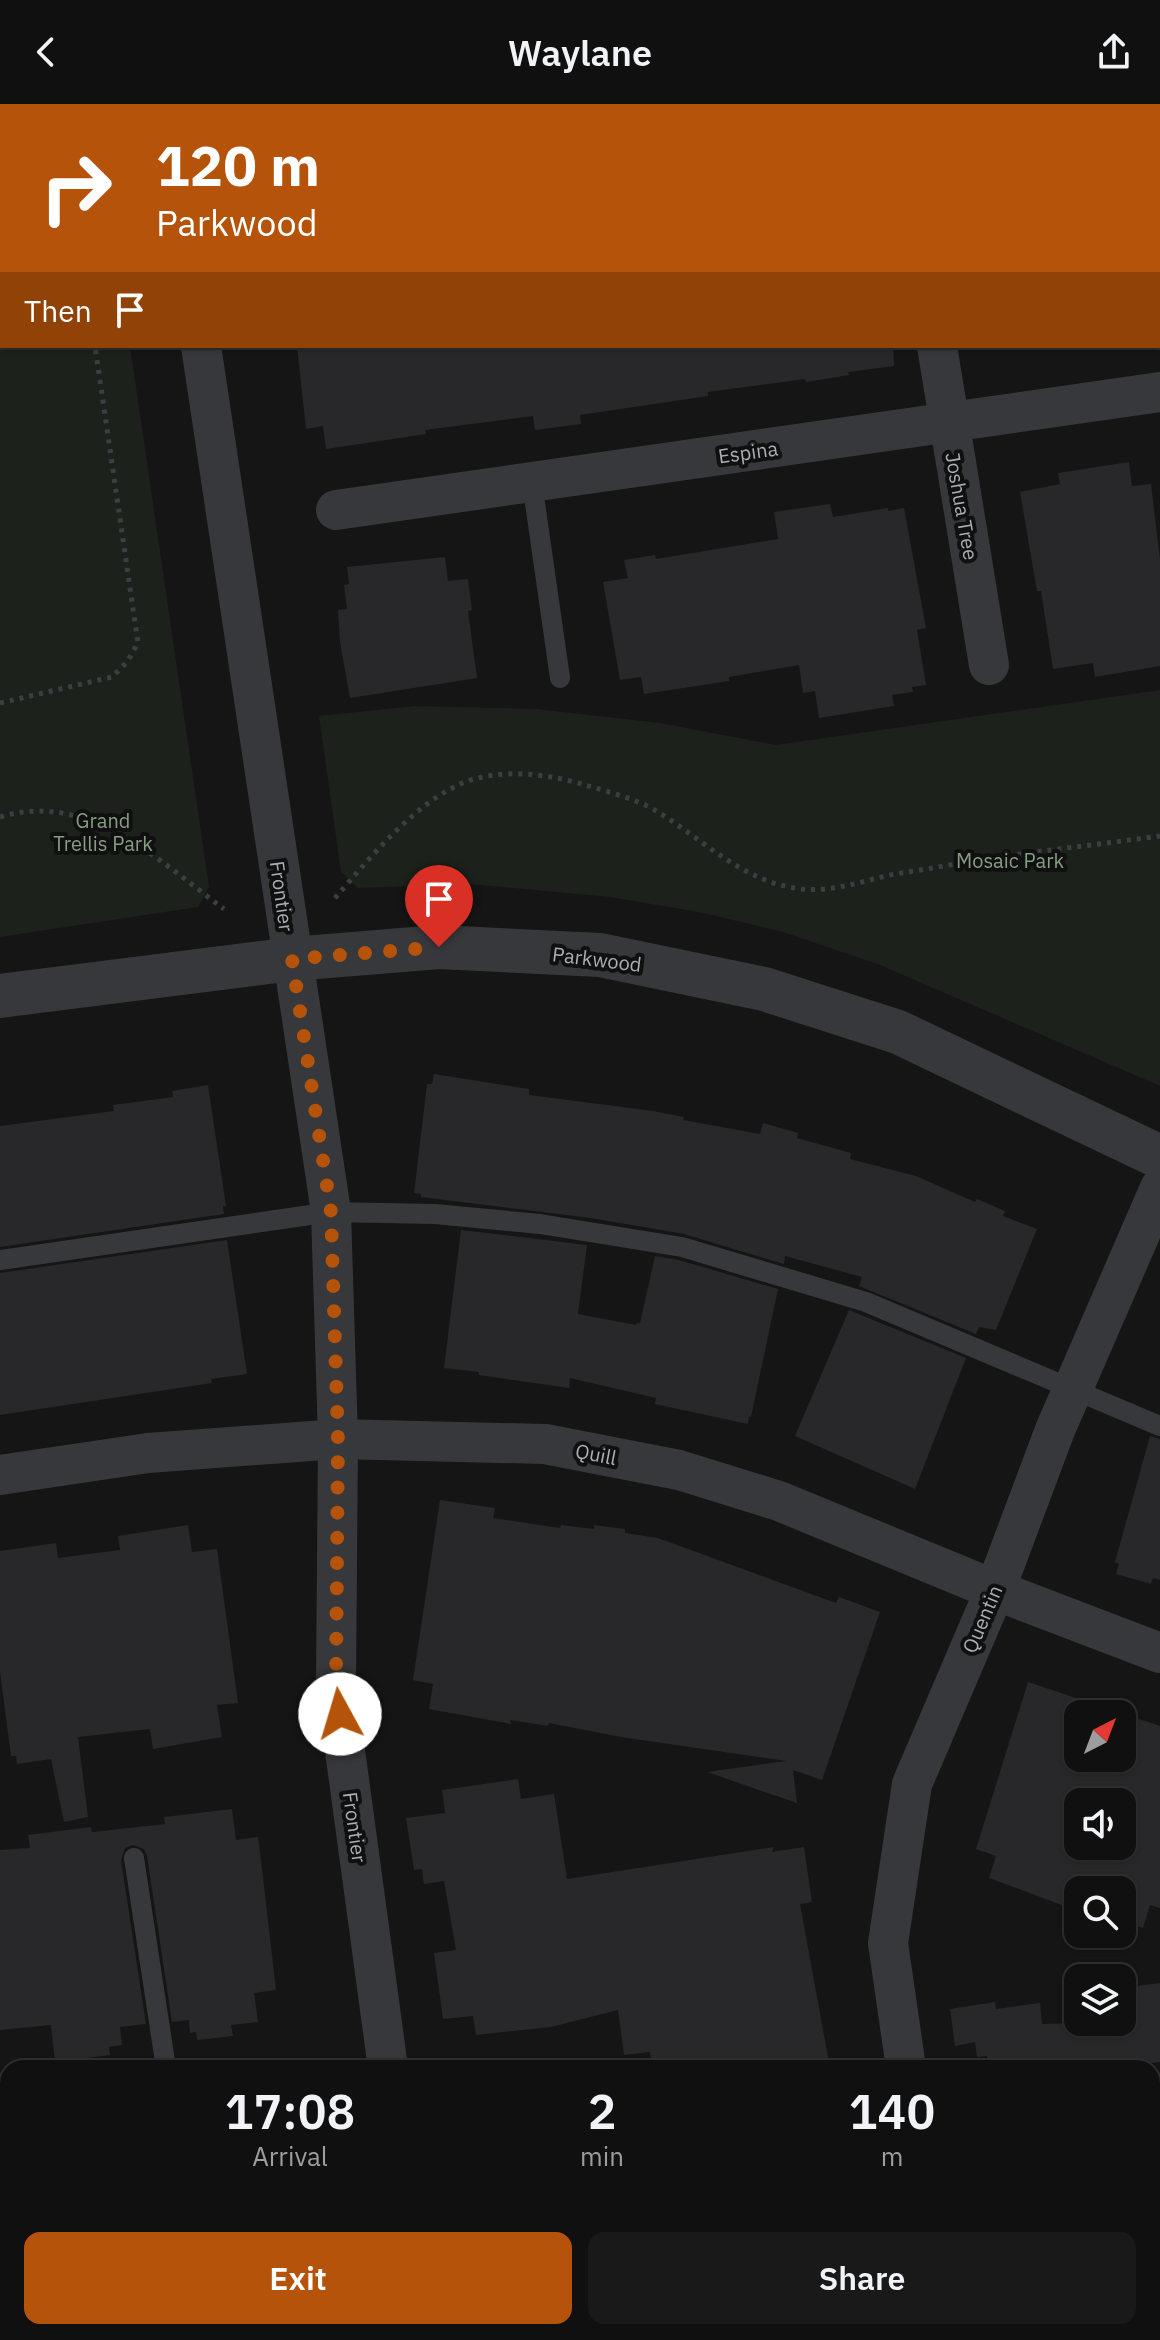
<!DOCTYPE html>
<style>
:root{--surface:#101010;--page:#191919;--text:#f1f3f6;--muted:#9c9d9f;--line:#303030;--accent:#b45309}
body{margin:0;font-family:"IBM Plex Sans",sans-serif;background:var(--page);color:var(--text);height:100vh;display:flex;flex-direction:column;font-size:30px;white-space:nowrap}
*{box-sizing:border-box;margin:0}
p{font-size:26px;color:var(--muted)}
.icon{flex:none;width:44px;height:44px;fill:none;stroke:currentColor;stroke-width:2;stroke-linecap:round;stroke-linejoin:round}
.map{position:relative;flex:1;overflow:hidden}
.panel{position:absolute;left:0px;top:1956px;width:1160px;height:280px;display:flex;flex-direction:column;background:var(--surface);border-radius:24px 24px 0 0;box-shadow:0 2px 6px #0004,0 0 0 2px var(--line)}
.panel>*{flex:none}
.guide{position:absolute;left:0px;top:0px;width:1160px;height:244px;box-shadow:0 2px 6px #0004,0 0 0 2px var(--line);background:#b45309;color:#fff;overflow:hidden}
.needle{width:52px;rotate:42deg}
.fabs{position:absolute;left:1064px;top:1596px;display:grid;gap:16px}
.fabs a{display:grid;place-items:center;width:72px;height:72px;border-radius:16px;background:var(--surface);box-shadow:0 2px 6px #0004,0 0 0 2px var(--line);font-size:40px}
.pin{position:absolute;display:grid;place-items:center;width:68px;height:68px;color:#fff;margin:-82px -34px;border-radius:50% 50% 50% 0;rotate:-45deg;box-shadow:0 0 8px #0007}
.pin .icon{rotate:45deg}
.me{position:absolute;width:88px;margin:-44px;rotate:354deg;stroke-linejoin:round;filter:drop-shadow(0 0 6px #0008)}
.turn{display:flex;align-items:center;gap:28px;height:168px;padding:0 24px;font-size:36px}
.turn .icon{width:104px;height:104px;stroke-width:2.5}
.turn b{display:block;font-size:56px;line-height:68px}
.then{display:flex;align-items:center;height:76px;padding:0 24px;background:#0003;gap:16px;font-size:30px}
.eta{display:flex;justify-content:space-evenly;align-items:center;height:136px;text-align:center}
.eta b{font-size:48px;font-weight:600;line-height:56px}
.button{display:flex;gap:16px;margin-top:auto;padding:16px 24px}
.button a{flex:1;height:92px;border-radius:16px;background:var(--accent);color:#fff;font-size:32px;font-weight:600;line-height:92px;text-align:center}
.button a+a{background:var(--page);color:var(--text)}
header{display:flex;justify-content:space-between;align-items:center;height:104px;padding:0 24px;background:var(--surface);font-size:36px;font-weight:600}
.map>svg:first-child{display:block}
.green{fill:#1c211b}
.building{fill:#28282a;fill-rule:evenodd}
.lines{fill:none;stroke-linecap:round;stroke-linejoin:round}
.path{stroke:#3c3f42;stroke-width:5;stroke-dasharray:4 6;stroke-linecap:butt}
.service{stroke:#36383b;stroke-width:20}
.minor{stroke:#36383b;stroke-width:40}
.tertiary{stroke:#36383b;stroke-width:44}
.route{stroke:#b45309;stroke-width:14;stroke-dasharray:0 25.2}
.labels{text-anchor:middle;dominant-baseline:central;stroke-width:8;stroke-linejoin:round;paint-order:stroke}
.street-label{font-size:20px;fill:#a8afb5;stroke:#101011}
.park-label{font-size:20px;fill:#859f81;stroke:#101011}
</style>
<header><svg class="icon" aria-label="back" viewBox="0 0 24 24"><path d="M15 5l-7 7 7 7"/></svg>Waylane<svg class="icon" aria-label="share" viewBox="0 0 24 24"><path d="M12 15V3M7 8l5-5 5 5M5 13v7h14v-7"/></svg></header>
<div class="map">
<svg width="1160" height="2236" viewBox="0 0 1160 2236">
<rect width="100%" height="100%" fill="#151516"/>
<!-- green -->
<g class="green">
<path d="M0,0H94L95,2H2V242H130L209,783L198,803L0,833Z"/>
<path d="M1160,586V982L880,861L783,828L704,809L610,793L470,780L358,784L341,768L319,612L415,602L537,605L660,619L776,641Z"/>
</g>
<!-- building -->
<g class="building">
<path d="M297,242H893L894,262L848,268L849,271L806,278L805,275L708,288V292L580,311L581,320L535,326L533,312L425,326L426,330L326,345L323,322L306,325Z"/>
<path d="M1129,358L1132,382L1151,380L1160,456V562L1095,573L1093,559L1053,565L1041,487H1037L1020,388L1060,380L1058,369Z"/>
<path d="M830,400L833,413L888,404V407L904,404L926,524L917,526L926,581L912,583L913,588L892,591L894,602L819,614L815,587L803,589L799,561L729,573V577L644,590L641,573L620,576L603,478L628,474L624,456L655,451L656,455L778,435L774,408Z"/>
<path d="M445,453L448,477L468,475L472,506L468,507L477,574L350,594L340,538L338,506L347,505L344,481L349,480L347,463Z"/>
<path d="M434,970L529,985V991L653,1007L684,1013L683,1016L760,1030L763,1019L798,1029L797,1034L851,1049L850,1055L916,1072L975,1098L977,1095L1005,1107L1003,1112L1037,1125L996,1226L979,1223L976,1230L859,1182L862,1173L785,1152L784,1160L684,1130L591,1114L421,1093V1090L414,1089L427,980H432Z"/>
<path d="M208,981L226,1102H223L224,1110L0,1143V1022L114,1007L113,1001L173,993L172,987Z"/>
<path d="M461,1126L587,1141L578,1210L636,1221L637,1219H640L655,1152L679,1156L778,1185L751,1313L749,1312L748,1320L655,1300L656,1294L570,1274L569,1284L479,1271V1268L444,1264Z"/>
<path d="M227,1136L247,1270L211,1275L212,1279L0,1311V1169Z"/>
<path d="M849,1206L966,1254L915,1385L795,1332Z"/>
<path d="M1150,1332L1160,1335V1476L1153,1474L1151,1480L1116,1470L1119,1460L1115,1458Z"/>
<path d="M440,1396L495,1404L493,1414L560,1424L561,1421L594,1425V1421L625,1425V1429L658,1434L836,1499L839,1493L880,1508L822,1676L793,1666L797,1699L707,1668L786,1657L621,1633L549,1619L548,1622L510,1616L511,1620L429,1605L433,1580L413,1576Z"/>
<path d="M188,1421L192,1448L217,1445L238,1599L217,1601L222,1633L153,1645L150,1625L78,1633L88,1713L64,1718L51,1655L17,1660L16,1652H11L0,1568V1447L56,1439L58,1454L120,1446L118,1432Z"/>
<path d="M1028,1578L1160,1622V1804L1150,1801L1143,1824L1122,1817V1786H1078V1807L989,1774L996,1752L976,1745ZM1078,1610H1122V1654H1078ZM1078,1698H1122V1742H1078Z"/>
<path d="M518,1675L521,1695L554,1690L567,1775L774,1743L772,1748L804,1743L812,1798L800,1800L830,1964H652L650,1948L624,1951L618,1906L551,1923L476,1931L473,1912L443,1915L434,1849L456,1846L444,1777L424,1780L422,1765L414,1766L406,1714L445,1709L442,1686Z"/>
<path d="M232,1705L236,1736L258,1733L262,1765L276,1886L254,1889L258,1918L231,1921L233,1932L197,1936L196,1928L190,1929L189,1916L172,1918L147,1752L144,1745L133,1741L125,1744L121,1756L146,1920L120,1923L122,1941L109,1943L110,1951L55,1958L51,1921L0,1926V1746L30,1744L28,1731L91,1723L92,1728L165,1720L164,1713Z"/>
<path d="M1160,1879V1958L1118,1964H988L987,1952L977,1953L975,1938L955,1942L950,1905L995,1898L996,1905L1040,1899L1042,1920L1122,1918V1884Z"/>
</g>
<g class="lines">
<!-- path -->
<g class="path">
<path d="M61,0V2"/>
<path d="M0,599L112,573L127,558L138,539L95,242"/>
<path d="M0,713C88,686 159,757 224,805"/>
<path d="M335,794C370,754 415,698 465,678C502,664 549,670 585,681C609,688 637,695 658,708C705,737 743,778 801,785C832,788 860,778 890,771C906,768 922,766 938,763C1011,750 1086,742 1160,732"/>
</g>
<!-- service -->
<g class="service">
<path d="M532,378L560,574"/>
<path d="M0,1156L331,1108L435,1110L540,1120L682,1143L866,1198L1160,1322"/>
<path d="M134,1754L166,1964"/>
<path d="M204,2228L205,2236"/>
</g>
<!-- minor -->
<g class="minor">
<path d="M165,0V2"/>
<path d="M903,0V2"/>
<path d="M201,242L331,1108L338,1335L336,1580L388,1964"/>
<path d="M937,242L989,561"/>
<path d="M336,406L1160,288"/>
<path d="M0,1371L148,1349L338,1335L545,1340L679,1366L779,1397L995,1486L1160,1549"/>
<path d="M906,1964L888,1839L912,1680L995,1486L1055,1326L1160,1084"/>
<path d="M0,2030L8,2029"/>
<path d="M1152,2141L1160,2140"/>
<path d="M423,2228L424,2236"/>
<path d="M942,2228L943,2236"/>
</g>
<!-- tertiary -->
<path class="tertiary" d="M0,892L292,855L439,843L600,851L764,885L898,928L1160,1053"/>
</g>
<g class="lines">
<!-- route -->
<path class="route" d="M340,1610L336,1580L338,1335L331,1108L292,855L439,843"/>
</g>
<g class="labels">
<!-- street labels -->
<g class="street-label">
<text transform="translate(748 348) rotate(-8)">Espina</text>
<text transform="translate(962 402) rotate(80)">Joshua Tree</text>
<text transform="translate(282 792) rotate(82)">Frontier</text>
<text transform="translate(597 855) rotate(7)">Parkwood</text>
<text transform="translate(596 1350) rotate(11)">Quill</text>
<text transform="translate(982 1515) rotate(-67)">Quentin</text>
<text transform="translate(355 1723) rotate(82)">Frontier</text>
</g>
<!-- park labels -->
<g class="park-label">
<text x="103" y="716">Grand<tspan x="103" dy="23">Trellis Park</tspan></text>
<text x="1010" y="756">Mosaic Park</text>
</g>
</g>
</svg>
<div class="fabs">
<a><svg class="needle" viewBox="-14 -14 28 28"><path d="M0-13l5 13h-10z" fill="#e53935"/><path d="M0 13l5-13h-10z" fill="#9c9d9f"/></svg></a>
<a><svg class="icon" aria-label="sound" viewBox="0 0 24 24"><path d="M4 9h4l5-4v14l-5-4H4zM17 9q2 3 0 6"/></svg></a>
<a><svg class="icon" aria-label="search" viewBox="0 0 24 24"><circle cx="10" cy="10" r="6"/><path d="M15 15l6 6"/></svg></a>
<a><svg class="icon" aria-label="layers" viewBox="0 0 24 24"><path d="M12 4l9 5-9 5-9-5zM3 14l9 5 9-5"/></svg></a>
</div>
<div class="pin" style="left:439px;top:843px;background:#d93025"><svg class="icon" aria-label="arrive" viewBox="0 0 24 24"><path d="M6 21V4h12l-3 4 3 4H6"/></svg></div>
<svg class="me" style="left:340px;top:1610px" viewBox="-20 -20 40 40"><circle r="19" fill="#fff"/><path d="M0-13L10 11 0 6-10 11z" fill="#b45309"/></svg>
<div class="guide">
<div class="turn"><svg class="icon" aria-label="right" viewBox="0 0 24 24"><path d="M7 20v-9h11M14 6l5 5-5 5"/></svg><div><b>120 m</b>Parkwood</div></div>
<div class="then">Then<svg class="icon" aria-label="arrive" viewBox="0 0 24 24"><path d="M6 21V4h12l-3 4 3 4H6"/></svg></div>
</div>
<section class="panel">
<div class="eta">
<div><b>17:08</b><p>Arrival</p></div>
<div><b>2</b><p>min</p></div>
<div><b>140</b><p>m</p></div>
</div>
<div class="button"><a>Exit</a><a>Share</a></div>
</section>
</div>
